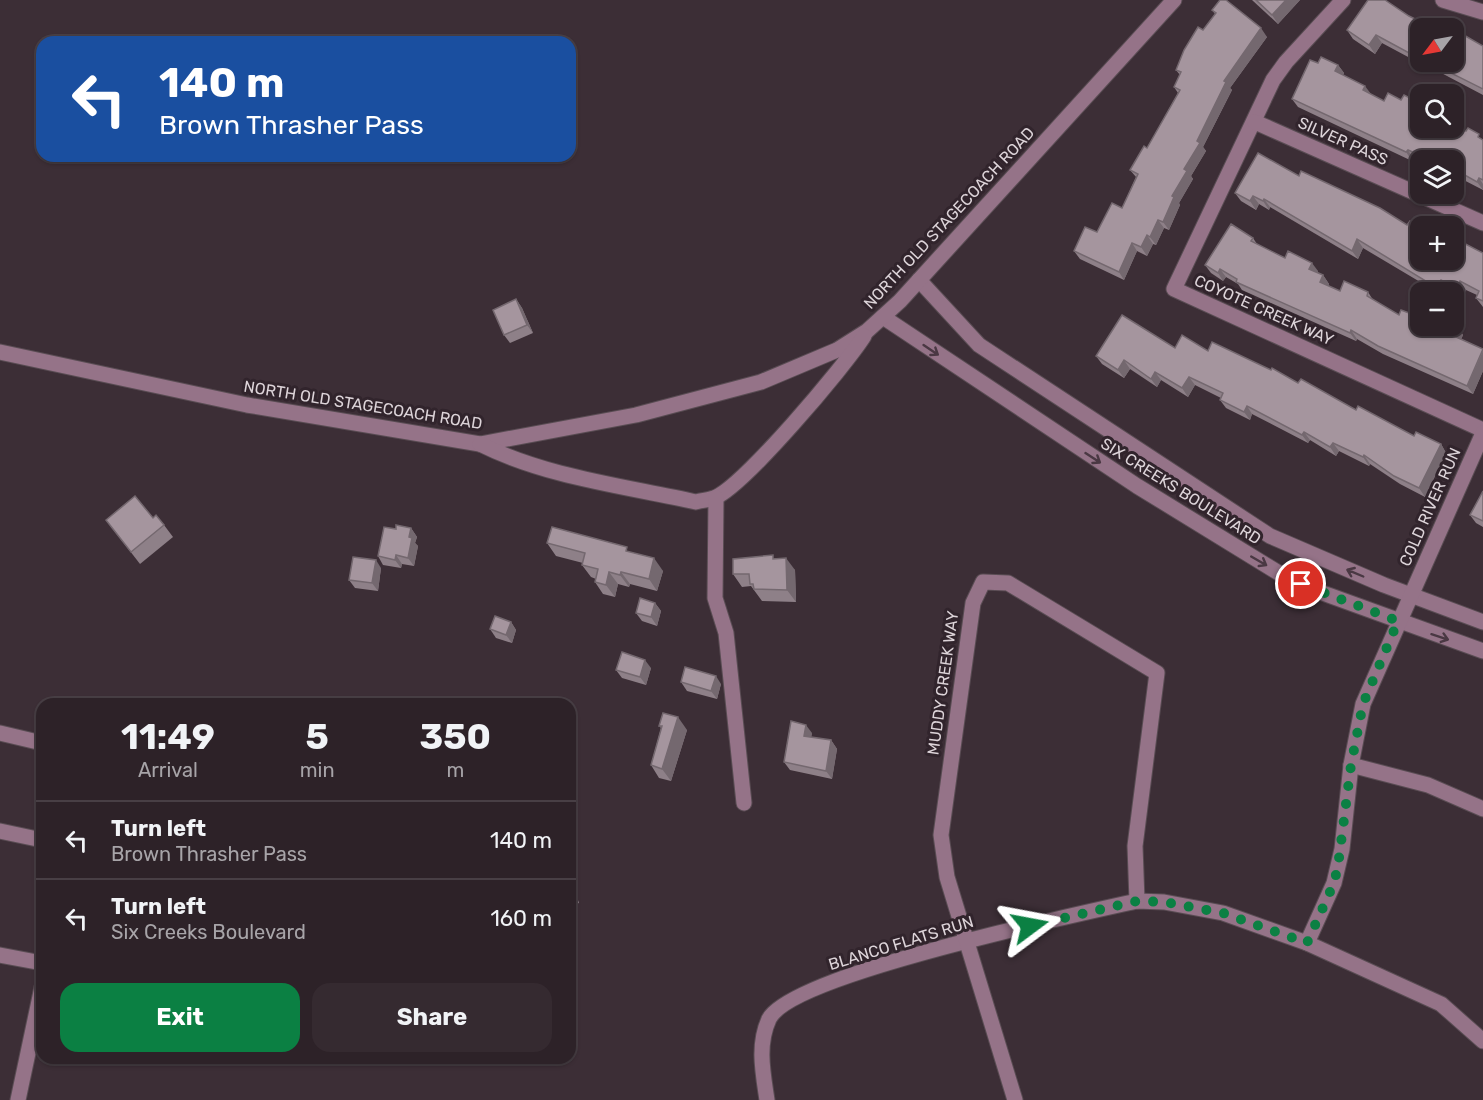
<!DOCTYPE html>
<meta charset="utf-8">
<style>
:root{--surface:#2d2228;--page:#352a30;--text:#f1f3f6;--muted:#a7a4a8;--line:#483f45;--accent:#0b8043}
body{margin:0;font-family:Rubik,sans-serif;background:var(--page);color:var(--text);height:100vh;display:flex;flex-direction:column;font-size:22px;white-space:nowrap}
*{box-sizing:border-box;margin:0}
p{font-size:20px;color:var(--muted)}
.icon{flex:none;width:33px;height:33px;fill:none;stroke:currentColor;stroke-width:2;stroke-linecap:round;stroke-linejoin:round}
.map{position:relative;flex:1;overflow:hidden}
.sheet{position:absolute;left:36px;top:698px;width:540px;height:366px;display:flex;flex-direction:column;background:var(--surface);border-radius:18px;box-shadow:0 2px 4px #0004,0 0 0 2px var(--line)}
.sheet>*{flex:none}
.hud{position:absolute;left:36px;top:36px;width:540px;height:126px;border-radius:18px;box-shadow:0 2px 4px #0004,0 0 0 2px var(--line);background:#1a4fa0;color:#fff;overflow:hidden}
.needle{width:39px;rotate:238deg}
.fabs{position:absolute;left:1410px;top:18px;display:grid;gap:12px}
.fabs a{display:grid;place-items:center;width:54px;height:54px;border-radius:12px;background:var(--surface);box-shadow:0 2px 4px #0004,0 0 0 2px var(--line);font-size:30px}
.pin{position:absolute;display:grid;place-items:center;width:51px;height:51px;color:#fff;margin:-26px;border:3px solid #fff;border-radius:50%;box-shadow:0 2px 6px #0007}
.me{position:absolute;width:66px;margin:-33px;rotate:77deg;stroke-linejoin:round;filter:drop-shadow(0 0 4px #0008)}
.turn{display:flex;align-items:center;gap:21px;height:126px;padding:0 24px;font-size:27px}
.turn .icon{width:78px;height:78px;stroke-width:2.5}
.turn b{display:block;font-size:42px;line-height:51px}
.eta{display:flex;justify-content:space-evenly;align-items:center;height:102px;text-align:center}
.eta b{font-size:36px;font-weight:700;line-height:42px}
.cta{display:flex;gap:12px;margin-top:auto;padding:12px 24px}
.cta a{flex:1;height:69px;border-radius:18px;background:var(--accent);color:#fff;font-size:24px;font-weight:700;line-height:69px;text-align:center}
.cta a+a{background:var(--page);color:var(--text)}
ul{padding:0;list-style:none}
li{display:flex;align-items:center;gap:18px;height:78px;padding:0 24px;border-top:2px solid var(--line)}
li div{flex:1}
li b{display:block;font-size:22px}
li em{font-style:normal}
.map>svg:first-child{display:block}
.lines{fill:none;stroke-linecap:round;stroke-linejoin:round}
.minor-casing{stroke:#594c53;stroke-width:17}
.minor{stroke:#957388;stroke-width:15}
.wall{fill:#8e8088}
.shaded-wall{fill:#74686f}
.building{fill:#a5959e;stroke:#74686f;stroke-width:1.5}
.oneway{stroke:#4a3843}
.route{stroke:#0b8043;stroke-width:10;stroke-dasharray:0 18}
.labels{text-anchor:middle;dominant-baseline:central;stroke-width:6;stroke-linejoin:round;paint-order:stroke}
.street-label{font-size:16px;fill:#ddd4d9;stroke:#31242c}
</style>
<div class="map">
<svg width="1483" height="1100" viewBox="0 0 1483 1100">
<rect width="100%" height="100%" fill="#3c2e36"/>
<g class="lines">
<!-- minor casing -->
<g class="minor-casing">
<g id="minor">
<path d="M1343,0L1286,62L1273,80L1174,289L1483,430"/>
<path d="M1443,0L1483,12"/>
<path d="M1255,122L1483,223"/>
<path d="M919,280L979,345L1270,536L1384,585L1483,622"/>
<path d="M883,317L1137,486L1282,575L1320,592L1483,651"/>
<path d="M0,352L247,405L480,444L636,415L761,382L837,350L867,331L900,301L1174,0"/>
<path d="M480,444C546,477 624,486 696,502C702,500 709,500 714,498C743,487 845,366 864,336"/>
<path d="M716,498L715,598L726,633L744,803"/>
<path d="M0,733L42,743"/>
<path d="M1351,765L1428,785L1483,809"/>
<path d="M0,831L42,840"/>
<path d="M1307,943L1334,883L1342,849L1351,765L1363,704L1483,433"/>
<path d="M0,955L42,963"/>
<path d="M18,1100L42,987"/>
<path d="M767,1100C763,1073 757,1045 769,1019C791,975 1079,914 1137,901L1164,902L1223,913L1307,943L1441,1004L1483,1041"/>
<path d="M1015,1100L947,877L941,835L973,603L983,582L1008,583L1157,673L1135,846L1137,901"/>
</g>
</g>
<!-- minor -->
<use href="#minor" class="minor"/>
</g>
<!-- wall -->
<g class="wall">
<path d="M1252,0H1300L1278,24Z"/>
<path d="M1368,0L1420,62H1454L1458,40L1483,46V95L1430,67L1426,73L1416,67L1410,58L1382,43L1375,54L1353,39L1347,30Z"/>
<path d="M1212,10L1267,37L1230,88L1232,90L1203,147L1206,151L1191,176L1193,179L1179,203L1180,205L1169,230L1164,228L1156,245L1153,244L1147,256L1137,251L1124,280L1080,259L1074,251L1097,232L1122,208L1136,177L1130,170L1147,148L1178,93L1174,87L1180,75L1176,70L1203,30L1215,14Z"/>
<path d="M1318,63L1338,65L1344,73L1343,75L1420,128L1483,140V190L1454,175V160H1420V161L1413,158L1412,161L1298,107L1292,99Z"/>
<path d="M1299,176L1407,225L1420,227L1483,253V307L1476,298L1477,295L1466,290L1463,296L1447,289L1445,292H1437L1363,248L1358,259L1270,207L1269,210L1259,204L1256,210L1241,201L1235,193Z"/>
<path d="M1253,238L1257,244L1285,258L1318,271L1317,273L1323,275L1329,284L1328,286L1340,291L1368,292L1373,300L1399,315L1420,326L1458,327L1463,335L1461,339L1483,349V371L1473,394L1383,354L1357,339L1356,341L1242,290L1238,284L1226,277L1223,281L1211,273L1205,265Z"/>
<path d="M516,299L522,308L533,333L510,343L504,335Z"/>
<path d="M1175,348L1208,351L1298,383L1414,436L1441,444L1446,453L1425,497L1400,484L1370,464L1369,466L1339,451L1336,456L1310,440L1308,443L1252,414L1250,420L1226,408L1220,400L1221,398L1195,385L1188,397L1161,380L1157,387L1130,369L1124,378L1102,364L1096,356Z"/>
<path d="M1483,491V527L1476,523L1470,515Z"/>
<path d="M106,520L164,525L173,537L140,564Z"/>
<path d="M411,528L417,537L415,543L418,546L414,566L402,564L401,568L383,565L378,556L396,529Z"/>
<path d="M547,543L630,552L663,571L657,591L630,584L629,587L618,584L615,597L603,594L595,582L596,579L591,577L582,565L583,563L556,556Z"/>
<path d="M776,558L795,570L796,602L762,601L751,586L742,587L733,574Z"/>
<path d="M381,568L378,591L355,588L349,580Z"/>
<path d="M655,603L661,611L657,626L642,621L636,613Z"/>
<path d="M511,622L516,630L512,643L496,638L490,629Z"/>
<path d="M651,668L646,685L622,678L616,670Z"/>
<path d="M681,682L721,684L717,699L687,691Z"/>
<path d="M659,726L687,730L671,781L659,778L651,765L661,728Z"/>
<path d="M812,733L811,737L831,740L837,749L832,779L790,770L784,762Z"/>
<path d="M570,879L579,903L570,906Z"/>
</g>
<!-- shaded-wall -->
<g class="shaded-wall">
<path d="M1286,0H1300L1278,24L1272,15Z"/>
<path d="M1261,28L1267,37L1230,88L1232,90L1203,147L1206,151L1191,176L1193,179L1179,203L1180,205L1169,230L1163,222L1172,196L1224,81Z"/>
<path d="M1376,35L1382,43L1375,54L1369,45Z"/>
<path d="M1422,62H1426L1430,67L1426,73L1420,65Z"/>
<path d="M1338,65L1344,73L1341,79L1335,71Z"/>
<path d="M1365,86L1371,94L1363,90Z"/>
<path d="M1408,150L1413,158L1412,161L1406,152Z"/>
<path d="M1479,178L1483,184V190L1477,182Z"/>
<path d="M1253,196L1259,204L1256,210L1250,201Z"/>
<path d="M1264,199L1270,207L1269,210L1263,201Z"/>
<path d="M1158,220L1164,228L1156,245L1150,237Z"/>
<path d="M1147,235L1153,244L1147,256L1141,247Z"/>
<path d="M1357,239L1363,248L1358,259L1352,251Z"/>
<path d="M1132,243L1137,251L1124,280L1119,272Z"/>
<path d="M1312,263L1318,271L1315,277L1309,269Z"/>
<path d="M1220,269L1226,277L1223,281L1218,273Z"/>
<path d="M1323,275L1329,284L1326,290L1320,282Z"/>
<path d="M1441,280L1447,289L1445,292H1440L1437,288Z"/>
<path d="M1460,281L1466,290L1463,296L1457,288Z"/>
<path d="M516,299L522,308L533,333L527,325Z"/>
<path d="M1458,327L1463,335L1459,344L1454,336Z"/>
<path d="M1351,330L1357,339L1356,341L1350,333Z"/>
<path d="M1483,351V371L1473,394L1467,386Z"/>
<path d="M1124,360L1130,369L1124,378L1118,370Z"/>
<path d="M1155,372L1161,380L1157,387L1151,379Z"/>
<path d="M1189,377L1195,385L1188,397L1182,388Z"/>
<path d="M1247,406L1252,414L1250,420L1244,412Z"/>
<path d="M1304,432L1310,440L1308,443L1302,435Z"/>
<path d="M1333,443L1339,451L1336,456L1330,447Z"/>
<path d="M1441,444L1446,453L1425,497L1419,488Z"/>
<path d="M1364,455L1370,464L1369,466L1363,457Z"/>
<path d="M411,528L417,537L415,543L418,546L414,566L408,558L409,537Z"/>
<path d="M396,555L402,564L401,568L395,560Z"/>
<path d="M654,558L663,571L657,591L649,579Z"/>
<path d="M786,558L795,570L796,602L787,590Z"/>
<path d="M376,560L381,568L378,591L372,583Z"/>
<path d="M609,572L618,584L615,597L606,585Z"/>
<path d="M621,572L630,584L629,587L620,575Z"/>
<path d="M655,603L661,611L657,626L651,617Z"/>
<path d="M511,622L516,630L512,643L506,635Z"/>
<path d="M645,660L651,668L646,685L640,677Z"/>
<path d="M716,676L721,684L717,699L711,691Z"/>
<path d="M678,717L687,730L671,781L662,769Z"/>
<path d="M806,725L812,733L810,744L804,736Z"/>
<path d="M831,740L837,749L832,779L826,771Z"/>
<path d="M570,879L579,903L571,890Z"/>
</g>
<!-- building -->
<g class="building">
<path d="M1220,0H1226L1261,28L1224,81L1226,82L1197,141L1200,143L1184,169L1187,171L1172,196L1174,197L1163,222L1158,220L1150,237L1147,235L1141,247L1132,243L1119,272L1074,251L1085,227L1097,232L1112,203L1122,208L1138,174L1130,170L1144,146L1147,148L1180,90L1174,87L1181,72L1176,70L1184,50L1198,27L1203,30L1216,13L1212,10Z"/>
<path d="M1256,0H1286L1272,15Z"/>
<path d="M1368,0H1385L1409,16L1431,27L1433,24L1440,28H1420V62H1422L1420,65L1410,59L1413,55L1376,35L1369,45L1347,30Z"/>
<path d="M1462,34L1483,46V89L1429,62H1454V37L1458,40Z"/>
<path d="M1321,57L1338,65L1335,71L1365,86L1363,90L1384,101L1388,93L1401,100L1404,95L1420,103V128H1454V125L1466,131L1468,128L1479,134L1478,137L1483,140V180L1479,178L1477,182L1454,169V160H1430L1408,150L1406,152L1292,99L1310,60L1318,63Z"/>
<path d="M1258,153L1299,176L1301,171L1380,208L1407,225L1410,221L1420,227L1423,223L1430,226H1420V260H1454V238L1483,253V301L1476,298L1479,291L1460,281L1457,288L1441,280L1437,288L1357,239L1352,251L1264,199L1263,201L1253,196L1250,201L1235,193Z"/>
<path d="M1231,224L1253,238L1251,241L1285,258L1288,251L1312,263L1309,269L1323,275L1320,282L1340,291L1344,281L1368,292L1367,296L1399,315L1401,310L1420,317V326L1454,325L1458,327L1454,336L1483,349L1467,386L1378,346L1351,330L1350,333L1236,282L1237,279L1220,269L1218,273L1205,265Z"/>
<path d="M516,299L527,325L504,335L493,310Z"/>
<path d="M1122,315L1175,348L1182,335L1208,351L1212,342L1271,370L1272,368L1298,383L1301,379L1356,410L1358,406L1414,436L1416,432L1441,444L1419,488L1394,476L1364,455L1363,457L1333,443L1330,447L1304,432L1302,435L1247,406L1244,412L1220,400L1223,393L1189,377L1182,388L1155,372L1151,379L1124,360L1118,370L1096,356Z"/>
<path d="M1483,491V521L1470,515Z"/>
<path d="M135,496L153,518L156,515L164,525L131,552L106,520Z"/>
<path d="M396,525L411,528L409,537L412,538L408,558L396,555L395,560L378,556L384,527L396,529Z"/>
<path d="M552,527L627,547L626,551L654,558L649,579L621,572L620,575L609,572L606,585L595,582L598,569L582,565L585,553L547,543Z"/>
<path d="M773,555V559L786,558L787,590L754,589L753,584H750L749,574H733V559Z"/>
<path d="M353,557L376,560L372,583L349,580Z"/>
<path d="M640,598L655,603L651,617L636,613Z"/>
<path d="M495,616L511,622L506,635L490,629Z"/>
<path d="M622,652L645,660L640,677L616,670Z"/>
<path d="M685,667L716,676L711,691L681,682Z"/>
<path d="M663,713L678,717L662,769L651,765L662,726H659Z"/>
<path d="M791,721L806,725L804,736L831,740L826,771L784,762Z"/>
</g>
<!-- one-way arrows -->
<defs><path id="oneway-shaft" d="M-6 0H5M1.5-3L5.5 0L1.5 3" fill="none" stroke-width="1.6" stroke-linecap="round" stroke-linejoin="round" transform="scale(1.5)"/></defs>
<g class="oneway">
<use href="#oneway-shaft" transform="translate(931 350) rotate(34)"/>
<use href="#oneway-shaft" transform="translate(1093 458) rotate(33)"/>
<use href="#oneway-shaft" transform="translate(1259 561) rotate(30)"/>
<use href="#oneway-shaft" transform="translate(1355 573) rotate(-157)"/>
<use href="#oneway-shaft" transform="translate(1440 637) rotate(18)"/>
</g>
<g class="lines">
<!-- route -->
<path class="route" d="M1030,926L1137,901L1164,902L1223,913L1307,943L1334,883L1338,866L1351,765L1363,704L1398,621L1301,584"/>
</g>
<g class="labels">
<!-- street labels -->
<g class="street-label">
<text transform="translate(1343 141) rotate(24)">SILVER PASS</text>
<text transform="translate(949 218) rotate(-47)">NORTH OLD STAGECOACH ROAD</text>
<text transform="translate(1264 310) rotate(24)">COYOTE CREEK WAY</text>
<text transform="translate(363 405) rotate(9)">NORTH OLD STAGECOACH ROAD</text>
<text transform="translate(1181 491) rotate(32)">SIX CREEKS BOULEVARD</text>
<text transform="translate(1430 507) rotate(-66)">COLD RIVER RUN</text>
<text transform="translate(943 683) rotate(-82)">MUDDY CREEK WAY</text>
<text transform="translate(901 943) rotate(-17)">BLANCO FLATS RUN</text>
</g>
</g>
</svg>
<div class="fabs">
<a><svg class="needle" viewBox="-14 -14 28 28"><path d="M0-13l5 13h-10z" fill="#e53935"/><path d="M0 13l5-13h-10z" fill="#a7a4a8"/></svg></a>
<a><svg class="icon" aria-label="search" viewBox="0 0 24 24"><circle cx="10" cy="10" r="6"/><path d="M15 15l6 6"/></svg></a>
<a><svg class="icon" aria-label="layers" viewBox="0 0 24 24"><path d="M12 4l9 5-9 5-9-5zM3 14l9 5 9-5"/></svg></a>
<a>+</a>
<a>−</a>
</div>
<div class="pin" style="left:1301px;top:584px;background:#d93025"><svg class="icon" aria-label="arrive" viewBox="0 0 24 24"><path d="M6 21V4h12l-3 4 3 4H6"/></svg></div>
<svg class="me" style="left:1030px;top:926px" viewBox="-20 -20 40 40"><path d="M0-17L14 15 0 8-14 15z" fill="#0b8043" stroke="#fff" stroke-width="4"/></svg>
<div class="hud">
<div class="turn"><svg class="icon" aria-label="left" viewBox="0 0 24 24"><path d="M17 20v-9H6M10 6l-5 5 5 5"/></svg><div><b>140 m</b>Brown Thrasher Pass</div></div>
</div>
<section class="sheet">
<div class="eta">
<div><b>11:49</b><p>Arrival</p></div>
<div><b>5</b><p>min</p></div>
<div><b>350</b><p>m</p></div>
</div>
<ul>
<li><svg class="icon" aria-label="left" viewBox="0 0 24 24"><path d="M17 20v-9H6M10 6l-5 5 5 5"/></svg><div><b>Turn left</b><p>Brown Thrasher Pass</p></div><em>140 m</em></li>
<li><svg class="icon" aria-label="left" viewBox="0 0 24 24"><path d="M17 20v-9H6M10 6l-5 5 5 5"/></svg><div><b>Turn left</b><p>Six Creeks Boulevard</p></div><em>160 m</em></li>
</ul>
<div class="cta"><a>Exit</a><a>Share</a></div>
</section>
</div>
